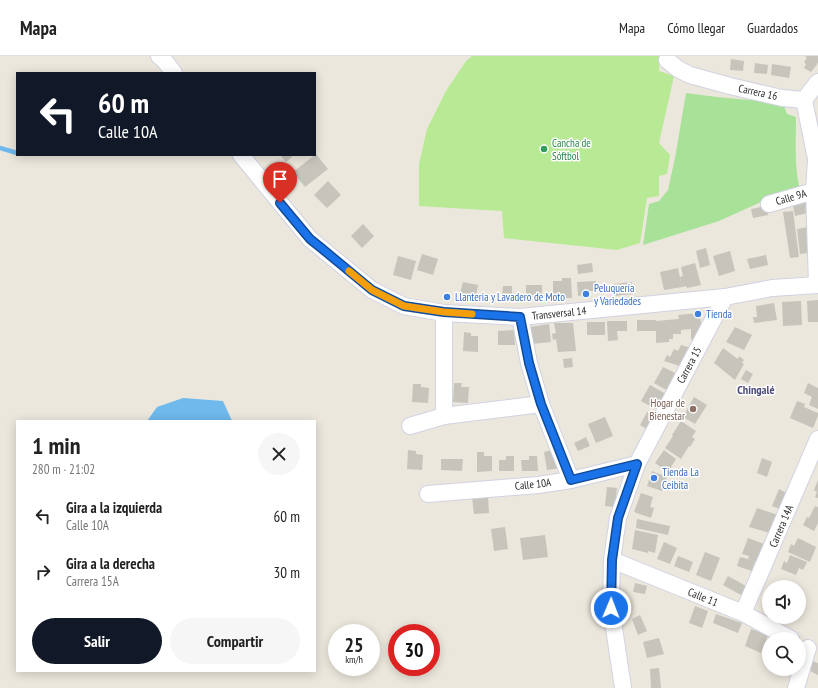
<!DOCTYPE html>
<html lang="es">
<meta charset="utf-8">
<style>
:root{--surface:#fff;--page:#f6f6f6;--text:#222;--muted:#767676;--line:#e0e0e0;--accent:#111827}
body{margin:0;font-family:"PT Sans Narrow",sans-serif;background:var(--page);color:var(--text);height:100vh;display:flex;flex-direction:column;font-size:15px;white-space:nowrap}
*{box-sizing:border-box;margin:0}
p{font-size:13px;color:var(--muted)}
.icon{flex:none;width:22px;height:22px;fill:none;stroke:currentColor;stroke-width:2;stroke-linecap:round;stroke-linejoin:round}
.map{position:relative;flex:1;overflow:hidden}
.panel{position:absolute;left:16px;top:364px;width:300px;height:252px;display:flex;flex-direction:column;background:var(--surface);border-radius:0px;box-shadow:0 2px 10px #0003}
.panel>*{flex:none}
.hud{position:absolute;left:16px;top:16px;width:300px;height:84px;border-radius:0px;box-shadow:0 2px 10px #0003;background:#111827;color:#fff;overflow:hidden}
.tools{position:absolute;left:762px;top:524px;display:grid;gap:8px}
.tools a{display:grid;place-items:center;width:44px;height:44px;border-radius:50%;background:var(--surface);box-shadow:0 2px 10px #0003;font-size:20px}
.speed{position:absolute;left:328px;top:568px;display:flex;gap:8px;font-size:20px;font-weight:700;text-align:center}
.speed>*{display:grid;place-content:center;width:52px;height:52px;border-radius:50%;background:var(--surface);box-shadow:0 2px 10px #0003;line-height:1}
.speed small{font-size:10px;font-weight:400}
.speed .limit{border:6px solid #d22;background:#fff;color:#111}
.pin{position:absolute;display:grid;place-items:center;width:34px;height:34px;color:#fff;margin:-41px -17px;border-radius:50% 50% 50% 0;rotate:-45deg;box-shadow:0 0 4px #0007}
.pin .icon{rotate:45deg}
.me{position:absolute;width:44px;margin:-22px;rotate:1deg;stroke-linejoin:round;filter:drop-shadow(0 0 3px #0008)}
.turn{display:flex;align-items:center;gap:14px;height:84px;padding:0 16px;font-size:18px}
.turn .icon{width:52px;height:52px;stroke-width:2.5}
.turn b{display:block;font-size:28px;line-height:34px}
.round{display:grid;place-items:center;flex:none;width:42px;height:42px;border-radius:21px;background:var(--page)}
.summary{display:flex;align-items:center;justify-content:space-between;height:68px;padding:0 16px}
h1{font-size:24px;font-weight:700;line-height:30px}
.primary-button{display:flex;gap:8px;margin-top:auto;padding:8px 16px}
.primary-button a{flex:1;height:46px;border-radius:24px;background:var(--accent);color:#fff;font-size:16px;font-weight:700;line-height:46px;text-align:center}
.primary-button a+a{background:var(--page);color:var(--text)}
ul{padding:0;list-style:none}
li{display:flex;align-items:center;gap:12px;height:56px;padding:0 16px}
li div{flex:1}
li b{display:block;font-size:15px}
li em{font-style:normal}
header{display:flex;align-items:center;gap:24px;box-sizing:border-box;height:56px;padding:0 20px;background:var(--surface);border-bottom:1px solid var(--line)}
header strong{font-size:19px}
nav{display:flex;gap:22px;margin-inline-start:auto;font-size:14px}
.map>svg:first-child{display:block}
.green{fill:#a7e298}
.pitch{fill:#b8e994}
.water{fill:#6fb9ed}
.lines{fill:none;stroke-linecap:round;stroke-linejoin:round}
.stream{stroke:#6fb9ed;stroke-width:4.5}
.building{fill:#c7c4bb}
.minor-casing{stroke:#d1d2e2;stroke-width:18}
.minor{stroke:#fff;stroke-width:16}
.route-casing{stroke:#114b97;stroke-width:10}
.route{stroke:#1a73e8;stroke-width:7}
.slow{stroke:#f59e0b;stroke-width:7}
.leisure-dot{fill:#2e9e5b;stroke:#fff;stroke-width:1.5}
.shop-dot{fill:#3f7fe0;stroke:#fff;stroke-width:1.5}
.education-dot{fill:#8d6e63;stroke:#fff;stroke-width:1.5}
.labels{text-anchor:middle;dominant-baseline:central;stroke-width:3;stroke-linejoin:round;paint-order:stroke}
.street-label{font-size:11px;fill:#2a2a2a;stroke:#fff}
.leisure-label{font-size:11px;fill:#27864d;stroke:#fff;text-anchor:start}
.shop-label{font-size:11px;fill:#366cbe;stroke:#fff;text-anchor:start}
.education-label{font-size:11px;fill:#785e54;stroke:#fff;text-anchor:end}
.neighbourhood-label{font-size:12px;font-weight:bold;fill:#4b4c7a;stroke:#fff}
</style>
<header>
<strong>Mapa</strong>
<nav><a>Mapa</a><a>Cómo llegar</a><a>Guardados</a></nav>
</header>
<div class="map">
<svg width="818" height="632" viewBox="0 0 818 632">
<rect width="100%" height="100%" fill="#ece7dc"/>
<!-- green -->
<path class="green" d="M686,37L717,41L783,47L787,58L796,61C796,87 794,108 800,134L761,146L719,165L643,189L649,148L659,145L668,134L675,102Z"/>
<!-- pitch -->
<path class="pitch" d="M472,0H660L659,15L674,20L659,87L670,99L667,118L659,120V140L647,142L640,187L617,194L504,182L502,155L419,150V108L427,73L446,35L466,5Z"/>
<!-- water -->
<path class="water" d="M183,342L223,345L232,365H147L157,351Z"/>
<g class="lines">
<!-- stream -->
<path class="stream" d="M0,92L17,97"/>
</g>
<!-- building -->
<g class="building">
<path d="M805,0H818V7L811,16L804,12L806,8L804,6L807,2Z"/>
<path d="M731,3L744,5L743,15L730,14Z"/>
<path d="M755,7L768,9L767,18L754,17Z"/>
<path d="M772,8L791,11L789,22L771,19Z"/>
<path d="M316,98L328,113L305,131L293,116Z"/>
<path d="M280,99H290L292,101L286,106Z"/>
<path d="M328,125L341,139L327,152L314,139Z"/>
<path d="M810,142L812,156L795,160L792,145Z"/>
<path d="M767,150L768,159L753,162L751,153Z"/>
<path d="M793,155L799,201L790,202L783,156Z"/>
<path d="M363,168L374,180L362,192L351,180Z"/>
<path d="M813,170L816,196L800,198L797,173Z"/>
<path d="M706,192L710,209L700,212L696,195Z"/>
<path d="M730,195L735,215L719,220L713,200Z"/>
<path d="M422,198L438,203L433,219L417,214Z"/>
<path d="M766,199L768,209L750,213L747,203Z"/>
<path d="M398,200L416,205L411,224L393,219Z"/>
<path d="M592,207L593,216L578,218L577,209Z"/>
<path d="M695,207L701,229L687,232L686,230L682,231L680,221L683,220L681,211Z"/>
<path d="M678,212L682,231L664,234L660,216Z"/>
<path d="M562,222H571L572,242H553V225H562Z"/>
<path d="M596,225L597,235H587L588,239L578,240L577,226Z"/>
<path d="M463,226L478,229L476,240L460,237Z"/>
<path d="M632,226L633,238L615,240L614,228Z"/>
<rect x="526" y="229" width="16" height="10"/>
<path d="M503,230H512V241L502,240Z"/>
<path d="M818,244V266H808L807,245Z"/>
<path d="M801,245L802,269L783,270L782,246Z"/>
<path d="M774,247L777,264L754,267L753,261H757L756,250Z"/>
<path d="M699,257L702,271L695,286L691,283V273L681,274V278H673V283H669V286L656,287V275H637V264H656V265L679,263L678,259Z"/>
<path d="M607,265H627V275H617L618,284L608,285Z"/>
<rect x="587" y="266" width="18" height="13"/>
<path d="M554,267H573L576,295L558,296L556,283L553,284L552,278L556,277Z"/>
<path d="M549,268L551,286L532,288L530,271Z"/>
<path d="M735,271L752,279L744,294L726,286Z"/>
<path d="M514,274L515,289H498V275Z"/>
<path d="M464,276L471,277V280H478V296L463,295Z"/>
<path d="M681,289L692,292L683,311L664,305L667,299L670,301L674,293L678,295Z"/>
<path d="M723,292L738,303L739,300L744,304L742,307L744,308L735,324L714,307Z"/>
<path d="M572,302L573,311L564,312L563,303Z"/>
<path d="M663,311L679,319L670,336L654,327Z"/>
<path d="M746,314L753,318L748,327L741,323Z"/>
<path d="M454,327H462L461,331H469L468,347L453,346Z"/>
<path d="M808,327L818,332V353L809,349L812,341L804,337Z"/>
<path d="M413,328H421V331L429,332L428,347L412,346Z"/>
<path d="M650,329L668,339L659,355L641,345Z"/>
<path d="M694,341L707,349L695,368L683,361Z"/>
<path d="M797,345L805,348L804,351L818,357V360L813,372L790,362Z"/>
<path d="M647,356L656,361L648,374L640,369Z"/>
<path d="M605,361L613,380L596,387L588,368Z"/>
<path d="M681,365L696,375L692,381L695,383L690,391L689,390L681,403L665,392L673,380L672,379Z"/>
<path d="M586,381L590,390L578,395L574,387Z"/>
<path d="M408,394L416,395V398L423,399L422,414L407,413Z"/>
<path d="M551,394L552,398L559,397L562,412L547,414L544,396Z"/>
<path d="M664,394L676,403L668,416L655,407Z"/>
<path d="M477,396H484V400H492V415L477,416Z"/>
<path d="M506,400H514V415H499V404H506Z"/>
<path d="M529,400H537L538,415H522L521,404H529Z"/>
<path d="M762,402L772,406L767,421L757,417Z"/>
<path d="M441,403H463L462,415L441,414Z"/>
<path d="M652,415L667,421L662,435L647,430Z"/>
<path d="M818,424V442L815,441L817,436L814,434Z"/>
<path d="M607,431L617,432L615,451L605,450Z"/>
<path d="M779,433L787,437L780,453L772,450Z"/>
<path d="M641,437L653,441L650,451L654,452L651,462L634,456Z"/>
<path d="M488,440L489,457L474,458L472,441Z"/>
<path d="M815,450L818,451V467L814,475L803,469L807,461L809,462Z"/>
<path d="M757,452L778,459L770,477L749,471Z"/>
<path d="M637,463L670,470L668,479L636,472Z"/>
<path d="M505,471L508,493L494,495L491,473Z"/>
<path d="M635,474L658,479L655,497L648,495V497L632,493Z"/>
<path d="M545,479L548,501L523,504L520,482Z"/>
<path d="M748,482L764,488L757,506L748,503L749,500L742,498Z"/>
<path d="M798,482L816,491L810,506L788,496L791,488L794,490Z"/>
<path d="M664,486L677,492L670,508L657,503Z"/>
<path d="M705,496L720,502L711,525L696,519Z"/>
<path d="M790,499L807,506L803,514L799,512L796,519L781,513L784,505L787,507Z"/>
<path d="M678,500L693,506L689,516L674,510Z"/>
<path d="M740,501L755,505L752,515L737,510Z"/>
<path d="M728,520L746,530L741,539L723,529Z"/>
<path d="M635,527L647,530L645,538L633,536Z"/>
<path d="M768,543H769V553L764,551Z"/>
<path d="M695,550L708,555L702,572L689,567Z"/>
<path d="M716,558L742,567L738,577L713,567Z"/>
<path d="M640,559L647,575L638,579L632,563Z"/>
<path d="M751,573L768,579L761,597L745,590Z"/>
<path d="M659,582L664,598L647,602L643,586Z"/>
<path d="M808,603L818,607V619L804,612Z"/>
<path d="M659,612L661,632H651L650,613Z"/>
</g>
<g class="lines">
<!-- minor casing -->
<g class="minor-casing">
<g id="minor">
<path d="M159,0L164,4L174,17"/>
<path d="M667,4L678,13L690,19L730,30L782,42L804,44"/>
<path d="M804,44L816,103"/>
<path d="M804,44L818,26"/>
<path d="M241,99L310,183L372,234L404,250L444,257L520,261L725,241L772,232L818,229"/>
<path d="M769,148L814,135"/>
<path d="M817,229L814,135L816,103L818,101"/>
<path d="M444,257V360L541,348"/>
<path d="M520,261L529,307L541,348L571,424"/>
<path d="M410,370L444,360"/>
<path d="M428,438L538,429L571,424L637,408"/>
<path d="M612,504L743,557L791,583"/>
<path d="M743,557L818,383"/>
<path d="M623,632L611,552L612,504L618,462L637,408L725,241"/>
<path d="M796,632L808,592"/>
</g>
</g>
<!-- minor -->
<use href="#minor" class="minor"/>
</g>
<g class="lines">
<!-- route casing -->
<g class="route-casing">
<path id="route" d="M280,147L310,183L320,191L372,234L404,250L444,256L520,261L529,307L541,348L571,424L637,408L618,462L612,504L611,552"/>
</g>
<!-- route -->
<use href="#route" class="route"/>
<!-- slow -->
<path class="slow" d="M349,215L372,234L404,250L444,256L472,258"/>
</g>
<!-- markers -->
<circle class="leisure-dot" cx="544" cy="93" r="4"/>
<g class="shop-dot">
<circle cx="586" cy="238" r="4"/>
<circle cx="447" cy="241" r="4"/>
<circle cx="698" cy="258" r="4"/>
<circle cx="654" cy="422" r="4"/>
</g>
<circle class="education-dot" cx="693" cy="353" r="4"/>
<g class="labels">
<!-- street labels -->
<g class="street-label">
<text transform="translate(758 36) rotate(12)">Carrera 16</text>
<text transform="translate(791 141) rotate(-16)">Calle 9A</text>
<text transform="translate(559 257) rotate(-6)">Transversal 14</text>
<text transform="translate(689 309) rotate(-62)">Carrera 15</text>
<text transform="translate(533 428) rotate(-6)">Calle 10A</text>
<text transform="translate(781 470) rotate(-67)">Carrera 14A</text>
<text transform="translate(703 541) rotate(22)">Calle 11</text>
</g>
<!-- leisure labels -->
<g class="leisure-label">
<text x="552" y="87">Cancha de<tspan x="552" dy="13">Sóftbol</tspan></text>
</g>
<!-- shop labels -->
<g class="shop-label">
<text x="594" y="232">Peluquería<tspan x="594" dy="13">y Variedades</tspan></text>
<text x="455" y="241">Llanteria y Lavadero de Moto</text>
<text x="706" y="258">Tienda</text>
<text x="662" y="416">Tienda La<tspan x="662" dy="13">Ceibita</tspan></text>
</g>
<!-- education labels -->
<g class="education-label">
<text x="685" y="347">Hogar de<tspan x="685" dy="13">Bienestar</tspan></text>
</g>
<!-- neighbourhood labels -->
<g class="neighbourhood-label">
<text x="756" y="333">Chingalé</text>
</g>
</g>
</svg>
<div class="tools">
<a><svg class="icon" aria-label="sound" viewBox="0 0 24 24"><path d="M4 9h4l5-4v14l-5-4H4zM17 9q2 3 0 6"/></svg></a>
<a><svg class="icon" aria-label="search" viewBox="0 0 24 24"><circle cx="10" cy="10" r="6"/><path d="M15 15l6 6"/></svg></a>
</div>
<div class="speed"><div>25<small>km/h</small></div><div class="limit">30</div></div>
<div class="pin" style="left:280px;top:147px;background:#d93025"><svg class="icon" aria-label="arrive" viewBox="0 0 24 24"><path d="M6 21V4h12l-3 4 3 4H6"/></svg></div>
<svg class="me" style="left:611px;top:552px" viewBox="-20 -20 40 40"><circle r="17" fill="#1a73e8" stroke="#fff" stroke-width="3"/><path d="M0-11L8 9 0 5-8 9z" fill="#fff"/></svg>
<div class="hud">
<div class="turn"><svg class="icon" aria-label="left" viewBox="0 0 24 24"><path d="M17 20v-9H6M10 6l-5 5 5 5"/></svg><div><b>60 m</b>Calle 10A</div></div>
</div>
<section class="panel">
<div class="summary"><div><h1>1 min</h1><p>280 m · 21:02</p></div><a class="round"><svg class="icon" aria-label="close" viewBox="0 0 24 24"><path d="M6 6l12 12M18 6L6 18"/></svg></a></div>
<ul>
<li><svg class="icon" aria-label="left" viewBox="0 0 24 24"><path d="M17 20v-9H6M10 6l-5 5 5 5"/></svg><div><b>Gira a la izquierda</b><p>Calle 10A</p></div><em>60 m</em></li>
<li><svg class="icon" aria-label="right" viewBox="0 0 24 24"><path d="M7 20v-9h11M14 6l5 5-5 5"/></svg><div><b>Gira a la derecha</b><p>Carrera 15A</p></div><em>30 m</em></li>
</ul>
<div class="primary-button"><a>Salir</a><a>Compartir</a></div>
</section>
</div>
